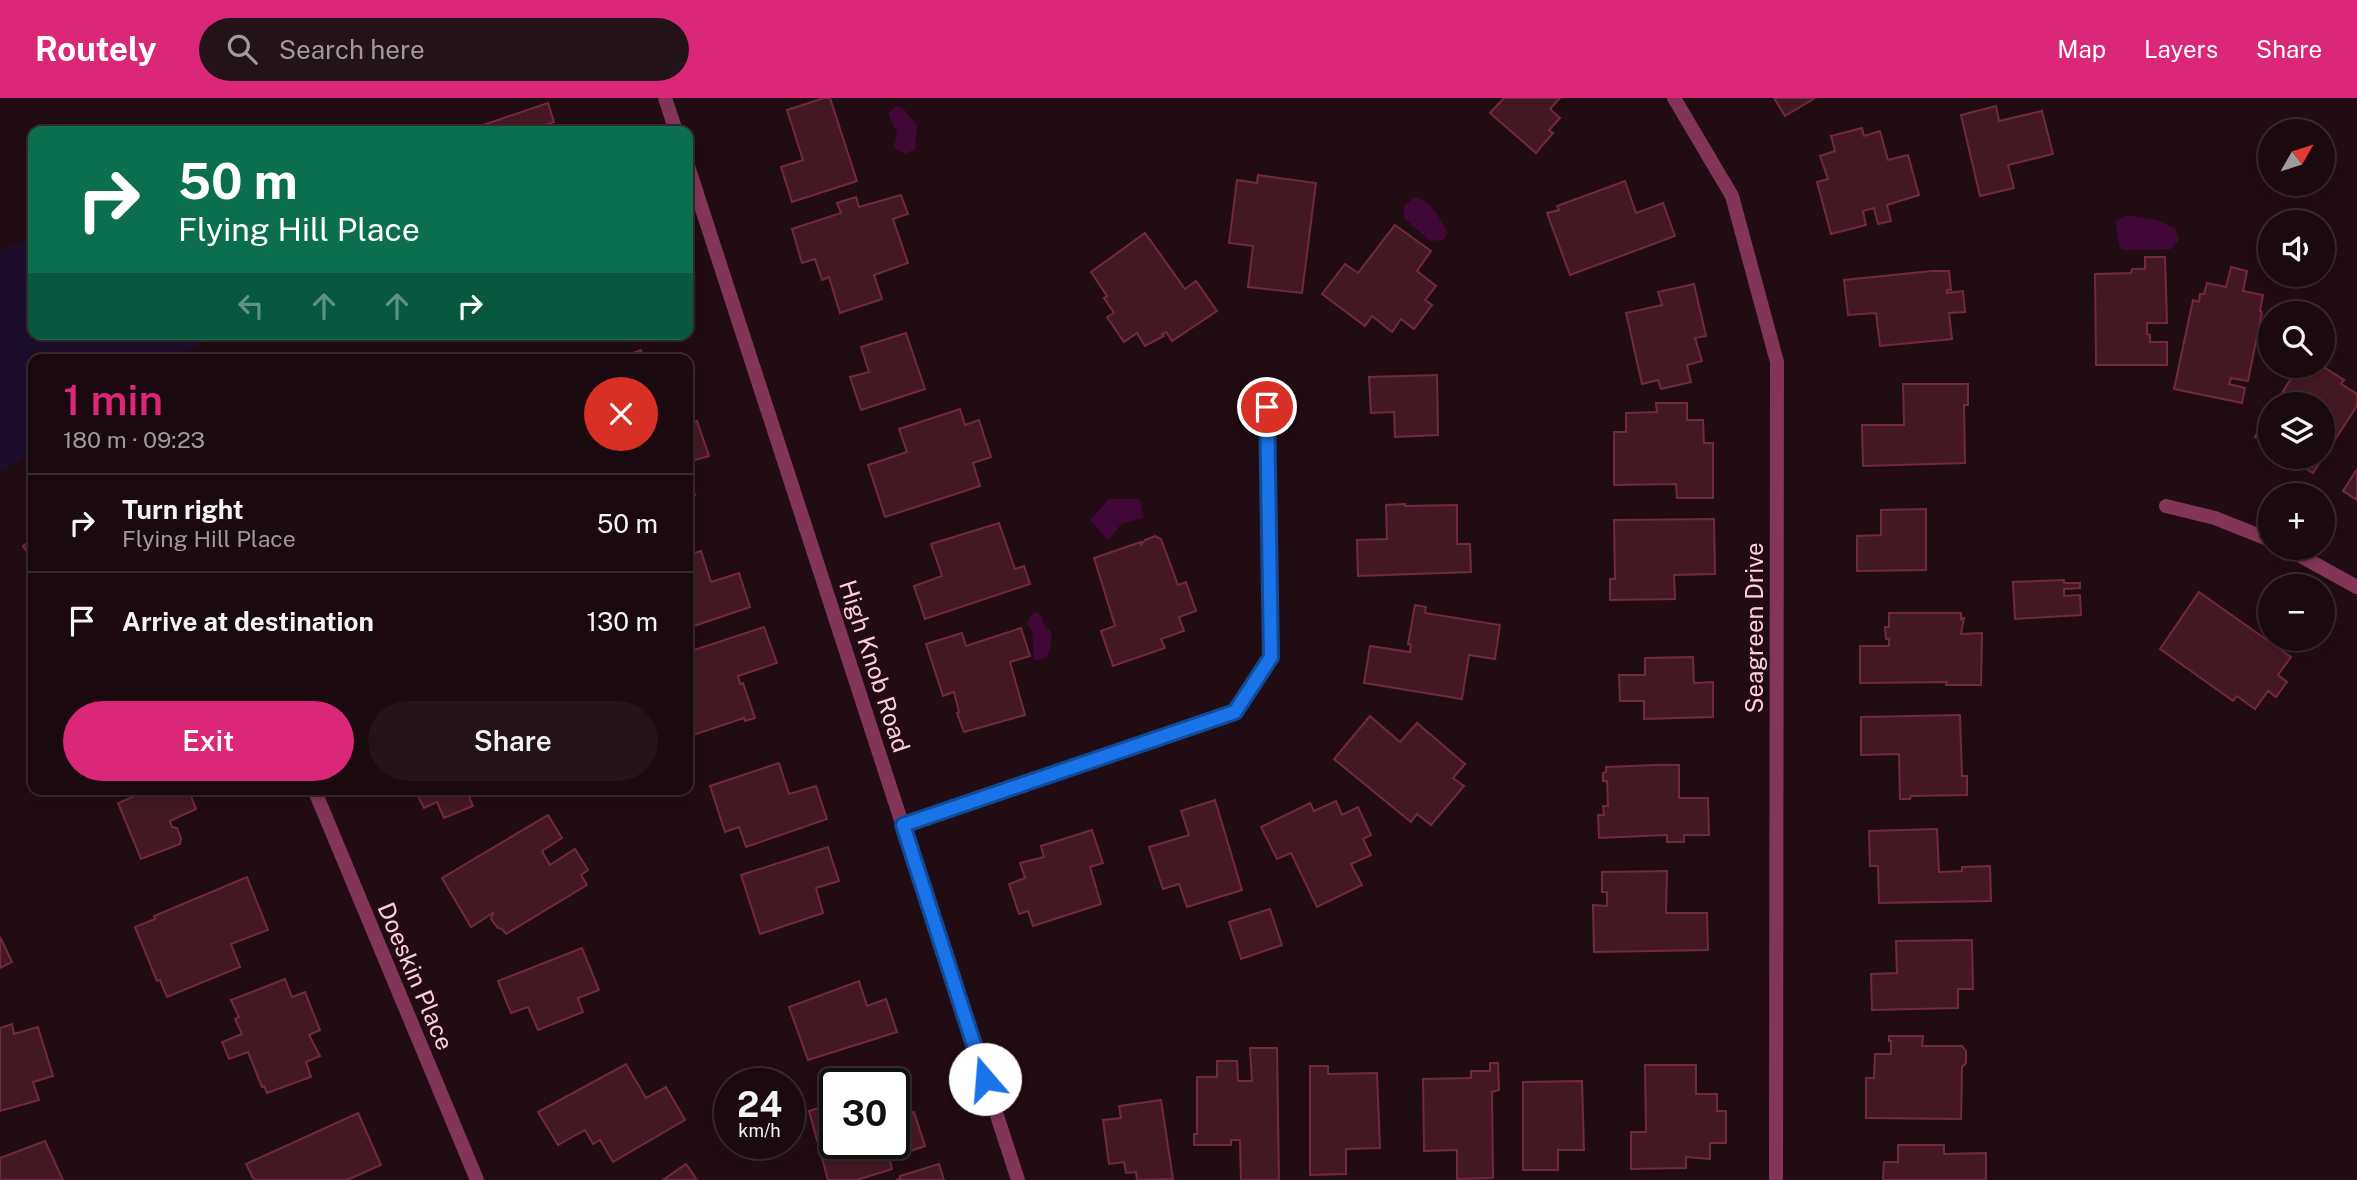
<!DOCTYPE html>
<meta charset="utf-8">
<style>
:root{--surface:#1a090e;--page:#231217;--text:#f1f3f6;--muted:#9f9a9e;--line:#382a2e;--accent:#db2777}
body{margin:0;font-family:"Public Sans",sans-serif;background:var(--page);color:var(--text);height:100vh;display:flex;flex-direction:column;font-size:26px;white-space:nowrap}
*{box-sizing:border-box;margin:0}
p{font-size:23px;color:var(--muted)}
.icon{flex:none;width:38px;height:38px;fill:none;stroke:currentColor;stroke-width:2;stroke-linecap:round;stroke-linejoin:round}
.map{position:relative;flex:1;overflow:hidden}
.details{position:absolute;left:28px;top:256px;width:665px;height:441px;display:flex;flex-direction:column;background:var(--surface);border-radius:14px;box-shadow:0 4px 10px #0003,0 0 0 2px var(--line)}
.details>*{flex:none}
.top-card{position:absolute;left:28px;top:28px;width:665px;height:214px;border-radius:14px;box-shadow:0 4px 10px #0003,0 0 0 2px var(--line);background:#0b6e4f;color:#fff;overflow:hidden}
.needle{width:46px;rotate:51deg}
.buttons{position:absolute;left:2258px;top:21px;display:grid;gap:14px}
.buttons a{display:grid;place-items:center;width:77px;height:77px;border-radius:50%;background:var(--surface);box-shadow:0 4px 10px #0003,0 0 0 2px var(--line);font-size:35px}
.speed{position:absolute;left:714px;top:970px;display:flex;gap:14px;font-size:35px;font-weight:700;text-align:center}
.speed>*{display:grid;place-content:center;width:91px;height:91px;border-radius:50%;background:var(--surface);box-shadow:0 4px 10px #0003,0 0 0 2px var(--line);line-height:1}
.speed small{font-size:18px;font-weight:400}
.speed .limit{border:4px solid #111;border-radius:10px;background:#fff;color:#111}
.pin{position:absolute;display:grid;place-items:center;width:60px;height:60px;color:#fff;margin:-30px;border:4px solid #fff;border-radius:50%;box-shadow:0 2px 7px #0007}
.me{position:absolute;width:77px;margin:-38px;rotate:342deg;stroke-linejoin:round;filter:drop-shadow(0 0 5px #0008)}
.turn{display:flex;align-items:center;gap:24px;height:147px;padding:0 35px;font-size:32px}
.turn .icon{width:91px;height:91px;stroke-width:2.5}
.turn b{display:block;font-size:49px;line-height:60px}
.lanes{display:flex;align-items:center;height:66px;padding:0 35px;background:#0003;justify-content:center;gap:35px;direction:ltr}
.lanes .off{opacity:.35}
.round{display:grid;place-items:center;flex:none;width:74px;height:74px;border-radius:37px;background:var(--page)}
.overview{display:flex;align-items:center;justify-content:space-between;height:119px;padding:0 35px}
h1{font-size:42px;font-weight:600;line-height:52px;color:var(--accent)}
.cta{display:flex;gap:14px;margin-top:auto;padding:14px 35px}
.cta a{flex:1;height:80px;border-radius:42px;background:var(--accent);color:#fff;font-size:28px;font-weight:600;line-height:80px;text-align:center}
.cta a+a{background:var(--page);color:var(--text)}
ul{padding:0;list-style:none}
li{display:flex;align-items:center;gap:21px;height:98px;padding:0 35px;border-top:2px solid var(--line)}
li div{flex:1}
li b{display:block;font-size:26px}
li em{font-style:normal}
header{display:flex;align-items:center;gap:42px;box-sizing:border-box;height:98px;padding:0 35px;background:var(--accent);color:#fff}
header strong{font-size:33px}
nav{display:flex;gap:38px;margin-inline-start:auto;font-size:24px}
.search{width:490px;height:63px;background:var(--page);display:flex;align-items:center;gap:18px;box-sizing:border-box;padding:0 24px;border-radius:38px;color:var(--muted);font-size:26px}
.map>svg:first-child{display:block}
.green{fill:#1d0f2c}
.water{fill:#400737}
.building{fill:#441823;stroke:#71293c;stroke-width:2}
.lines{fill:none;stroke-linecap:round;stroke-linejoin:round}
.minor{stroke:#833557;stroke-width:14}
.route-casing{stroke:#114b97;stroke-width:18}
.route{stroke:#1a73e8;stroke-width:12}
.labels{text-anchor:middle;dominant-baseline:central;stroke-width:5;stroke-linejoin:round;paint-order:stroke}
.street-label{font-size:24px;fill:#ffcddf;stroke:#220c13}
</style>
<header>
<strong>Routely</strong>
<div class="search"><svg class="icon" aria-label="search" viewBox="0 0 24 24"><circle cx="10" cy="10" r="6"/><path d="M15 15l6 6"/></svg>Search here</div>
<nav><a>Map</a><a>Layers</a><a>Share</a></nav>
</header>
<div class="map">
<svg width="2357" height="1082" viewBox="0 0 2357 1082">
<rect width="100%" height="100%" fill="#220c13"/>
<!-- green -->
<path class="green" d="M33,141V236H214L176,261H33V353L0,375V152Z"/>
<!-- water -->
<g class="water">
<path d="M897,8L903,10L917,28L915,51L905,56L894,50L897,35L888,16Z"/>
<path d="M1415,99C1433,105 1439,119 1448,135L1443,142L1430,143L1404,120V108Z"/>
<path d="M2127,117L2157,122L2175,130L2179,142L2171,151L2126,152L2120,150L2115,123Z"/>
<path d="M1109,401H1140L1144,420L1122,425L1108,442L1090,422Z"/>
<path d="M1036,514L1042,519L1043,525L1052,535C1049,548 1053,563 1034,562L1032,533L1027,526L1031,517Z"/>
</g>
<!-- building -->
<g class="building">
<path d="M824,0H830L857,83L792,104L781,69L803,62L787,12Z"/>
<path d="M1504,0H1560L1550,11L1560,20L1549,32L1553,35L1536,55L1490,15Z"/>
<path d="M1774,0H1815L1785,18Z"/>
<path d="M548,5L554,24L528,33H485L483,27Z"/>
<path d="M1996,8L1999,23L2042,13L2053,56L2008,67L2014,90L1980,98L1961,17Z"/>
<path d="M1862,30L1864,38L1880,33L1888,62L1908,57L1919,97L1887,107L1891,123L1878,126L1874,110L1863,113L1866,127L1831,136L1817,84L1828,81L1820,58L1835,53L1831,38Z"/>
<path d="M1258,77L1316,85L1302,195L1248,189L1253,148L1229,145L1237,82L1257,85Z"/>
<path d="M1625,83L1636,115L1663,105L1675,138L1570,177L1547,115L1559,112L1557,108Z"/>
<path d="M901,97L908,116L893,121L908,165L874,177L882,201L840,215L829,179L822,182L815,161L802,165L792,131L841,115L837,105L856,99L859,109Z"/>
<path d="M1395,127L1431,153L1417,173L1436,188L1425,202L1432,207L1414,231L1401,221L1392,234L1372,218L1365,228L1322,196L1345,166L1358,175Z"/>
<path d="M1145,135L1185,191L1196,183L1217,213L1172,243L1166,234L1162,236L1164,238L1145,248L1137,235L1124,244L1107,219L1114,215L1104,200L1107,198L1091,174Z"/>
<path d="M2145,159H2165L2167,225H2147V236L2150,237V244H2167V267H2096L2095,176L2131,175L2132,171H2145Z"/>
<path d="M2231,169L2247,173L2243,193L2263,197L2260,213L2262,214L2248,283L2231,280L2229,286L2245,290L2242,305L2174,291L2193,202L2199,204L2200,196H2204L2207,185L2226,189Z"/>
<path d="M1932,173H1949L1951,192H1947V195L1963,193L1965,214L1949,215L1952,241L1880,248L1876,215L1848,217L1844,182Z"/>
<path d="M1694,186L1706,238L1695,240L1702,263L1687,267L1691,284L1661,291L1658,282L1642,286L1626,215L1662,207L1658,194Z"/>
<path d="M906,235L925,291L861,312L850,279L869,274L861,249Z"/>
<path d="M641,252L644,261H616Z"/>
<path d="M2322,254L2329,258L2322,268L2344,282L2341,286L2357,296V308L2313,375L2286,359H2322V306H2282L2277,303L2299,268H2322Z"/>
<path d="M1437,277L1438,337L1395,339L1394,314L1371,315L1369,279Z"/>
<path d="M1903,286H1968V307H1964L1965,365L1863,368L1862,327H1904Z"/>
<path d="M1656,305H1687V322H1703L1704,345H1713V400H1677L1676,386L1614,387V334H1626V315L1657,314Z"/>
<path d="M960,311L965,327L979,322L991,359L973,365L980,388L885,419L868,367L907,354L899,331Z"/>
<path d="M2266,321L2270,323V348L2255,339Z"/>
<path d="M697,323L709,358L688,364V326Z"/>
<path d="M2357,371V402L2343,393Z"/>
<path d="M688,375L695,397L688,399Z"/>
<path d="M1405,406V408L1457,407V446H1470L1471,474L1358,478L1357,442L1387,441L1386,407Z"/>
<path d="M1926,411V472L1857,473V438L1881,437V412Z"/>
<path d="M1714,421L1715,476L1674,477L1675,501L1610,502V481H1615L1614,422Z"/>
<path d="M999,425L1015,471L1024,468L1030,486L925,521L914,488L942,478L931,446Z"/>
<path d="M1155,438L1161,441L1178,487L1186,484L1196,513L1179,519L1184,533L1161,541L1165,550L1113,568L1101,533L1115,528L1094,460L1141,444V447L1145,442Z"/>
<path d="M33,441V463L23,448Z"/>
<path d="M701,453L711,484L739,475L750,509L688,530V457Z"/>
<path d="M2064,482V485H2080V490L2064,491V498L2080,497L2081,517L2015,521L2013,484Z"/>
<path d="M2199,494L2291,559L2278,577L2287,584L2276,599L2268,593L2255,611L2237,598L2233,603L2160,551Z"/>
<path d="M1415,507L1426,509L1425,515L1500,527L1495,561L1469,557L1462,601L1364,585L1370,548L1410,554L1411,547L1408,546Z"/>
<path d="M1889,515H1961V521L1964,520L1961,536L1982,535L1981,587H1946L1947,584L1860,585V548H1889V541H1886L1885,529H1889Z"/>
<path d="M764,529L777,565L738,578L740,586L743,585L755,620L745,623L744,620L690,638L688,631V554Z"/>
<path d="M1021,530L1030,558L1010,564L1025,617L964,634L957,615L959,614L954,594L943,598L926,546L962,535L966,548Z"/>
<path d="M1693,559L1694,585L1713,584V619L1644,621V603H1620L1619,577H1645V560Z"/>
<path d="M1960,617L1962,678H1967V697L1911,698L1910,701H1900L1899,656L1861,657V619Z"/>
<path d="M1370,618L1400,644L1417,625L1465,666L1453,680L1464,688L1431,727L1417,716L1411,724L1334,661Z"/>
<path d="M779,665L789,696L816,688L827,721L746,749L739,729L725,734L710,688Z"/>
<path d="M1656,667H1679V700H1708L1709,737H1684V744H1667V737L1599,740L1598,717H1604L1603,708H1608L1607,683H1603V675L1606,674V669Z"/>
<path d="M153,691H188L196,711L170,723L172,729L177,730L181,740L180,746L141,761L118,705Z"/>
<path d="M414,691H485L486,692L469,699L473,708L444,720L437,704L424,710Z"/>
<path d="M1215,702L1242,792L1187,809L1179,786L1163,791L1149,749L1189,737L1181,713Z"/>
<path d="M1336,703L1342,717L1358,709L1371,737L1363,741L1371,757L1351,766L1362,787L1317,809L1291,755L1277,761L1261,729L1310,705L1314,713Z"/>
<path d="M548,717L562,740L542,753L550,767L575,751L588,772L581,777L587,787L506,836L502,831L498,830L491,821L493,815L471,829L442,780Z"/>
<path d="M1937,731L1939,774L1962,773V769L1990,768L1991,803L1879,805L1878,768H1870L1869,733Z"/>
<path d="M1092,732L1103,765L1090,769L1101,806L1033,828L1028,813L1019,816L1009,786L1025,780L1020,765L1044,759L1041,748Z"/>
<path d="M828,749L839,783L816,790L823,815L760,836L741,777Z"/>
<path d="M1667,773L1666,815H1707L1708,852L1594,854L1593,807L1607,808V794H1602V774Z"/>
<path d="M247,779L268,832L231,846L240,869L167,899L160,882L157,883L135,829L155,821L154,818Z"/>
<path d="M1270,811L1282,847L1241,861L1229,824Z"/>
<path d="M0,839L12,864L0,870Z"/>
<path d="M1972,842L1973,891H1958V910L1872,912L1871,876L1897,875L1896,843Z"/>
<path d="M582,850L599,892L578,900L583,914L538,932L528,909L511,915L498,883Z"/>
<path d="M285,881L292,899L305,894L320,932L309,937L320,958L306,964L311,979L267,995L264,988L262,989L248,954L229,961L222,944L242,936L235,921L239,919L231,902Z"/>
<path d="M859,883L867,908L886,901L897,934L808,962L789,909Z"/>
<path d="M12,926L14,936L38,929L53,978L33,984L39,1002L0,1013V930Z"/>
<path d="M1889,938H1923L1922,948H1962L1966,953V965L1962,969L1961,1021L1866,1020V980H1874L1875,956H1891V943H1889Z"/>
<path d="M1250,950H1277L1279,1082H1241L1240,1042H1231V1047H1194V1036H1197V979H1217V963H1237L1238,983H1252Z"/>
<path d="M1490,965H1498L1499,992L1492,994L1493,1080L1457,1081V1052L1424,1053L1423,981L1471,980V973H1490Z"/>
<path d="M626,966L646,1000L666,989L685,1022L613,1064L600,1042L593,1046L585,1032L558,1047L538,1014Z"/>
<path d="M1645,967H1696V996H1717V1013H1726V1045H1710V1061L1686,1059V1070L1631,1071V1034H1646Z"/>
<path d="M1310,968H1328V976L1377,975L1380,1050L1346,1051V1076L1310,1077Z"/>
<path d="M1582,983L1584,1052H1558V1072H1523V984Z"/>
<path d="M1161,1002L1173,1081L1137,1082L1136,1074L1126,1075L1124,1064L1109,1066L1103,1022L1121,1020L1119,1008Z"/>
<path d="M835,1005V1045H894V1020L914,1014L925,1048L889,1060L892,1071L857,1082H828L809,1013Z"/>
<path d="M358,1015L381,1067L347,1082H254L246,1066Z"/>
<path d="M45,1043L63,1082H0V1060Z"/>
<path d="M1898,1047H1944V1056L1986,1055V1082H1883L1884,1064H1898Z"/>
<path d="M686,1066L697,1082H663Z"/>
<path d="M939,1066L944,1082H896L900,1081V1078Z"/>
</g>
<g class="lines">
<!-- minor -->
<g class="minor">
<path d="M665,0L676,33"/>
<path d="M1674,0L1732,98L1777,264L1776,1082"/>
<path d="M688,68L1018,1082"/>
<path d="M2166,408L2215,420L2270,442"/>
<path d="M2286,450L2357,489"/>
<path d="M314,691L477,1082"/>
<path d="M903,727L1235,614L1271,559L1267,309"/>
</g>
</g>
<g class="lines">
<!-- route casing -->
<g class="route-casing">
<path id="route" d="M985,981L903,727L1235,614L1271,559L1267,309"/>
</g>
<!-- route -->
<use href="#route" class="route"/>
</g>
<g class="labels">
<!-- street labels -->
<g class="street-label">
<text transform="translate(1754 530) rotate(-90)">Seagreen Drive</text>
<text transform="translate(875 568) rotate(72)">High Knob Road</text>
<text transform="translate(416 878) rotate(67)">Doeskin Place</text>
</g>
</g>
</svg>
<div class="buttons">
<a><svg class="needle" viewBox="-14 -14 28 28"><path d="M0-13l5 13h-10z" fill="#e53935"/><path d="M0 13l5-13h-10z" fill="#9f9a9e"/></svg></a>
<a><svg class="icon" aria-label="sound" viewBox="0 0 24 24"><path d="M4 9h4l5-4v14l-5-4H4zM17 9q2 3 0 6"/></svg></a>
<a><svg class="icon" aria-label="search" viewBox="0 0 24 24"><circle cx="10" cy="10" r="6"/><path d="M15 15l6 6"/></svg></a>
<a><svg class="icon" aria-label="layers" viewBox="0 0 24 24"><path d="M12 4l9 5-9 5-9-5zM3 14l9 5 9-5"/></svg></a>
<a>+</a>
<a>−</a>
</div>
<div class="speed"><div>24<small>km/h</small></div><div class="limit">30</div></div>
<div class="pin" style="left:1267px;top:309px;background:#d93025"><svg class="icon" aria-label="arrive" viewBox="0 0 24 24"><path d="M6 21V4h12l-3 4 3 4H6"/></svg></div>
<svg class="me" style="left:985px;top:981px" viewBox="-20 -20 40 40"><circle r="19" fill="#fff"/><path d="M0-13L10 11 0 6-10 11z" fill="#1a73e8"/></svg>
<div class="top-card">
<div class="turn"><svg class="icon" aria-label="right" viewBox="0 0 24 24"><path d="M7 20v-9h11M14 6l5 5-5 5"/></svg><div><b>50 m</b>Flying Hill Place</div></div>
<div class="lanes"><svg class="icon off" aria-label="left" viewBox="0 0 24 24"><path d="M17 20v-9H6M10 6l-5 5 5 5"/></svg><svg class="icon off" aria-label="ahead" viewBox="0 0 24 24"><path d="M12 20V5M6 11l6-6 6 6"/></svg><svg class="icon off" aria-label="ahead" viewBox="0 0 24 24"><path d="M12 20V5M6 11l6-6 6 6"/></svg><svg class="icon" aria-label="right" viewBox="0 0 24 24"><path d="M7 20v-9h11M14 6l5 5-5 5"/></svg></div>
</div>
<section class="details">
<div class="overview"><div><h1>1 min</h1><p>180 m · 09:23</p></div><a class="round" style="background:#d93025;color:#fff"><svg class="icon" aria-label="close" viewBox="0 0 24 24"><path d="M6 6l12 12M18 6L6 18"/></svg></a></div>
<ul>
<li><svg class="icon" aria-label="right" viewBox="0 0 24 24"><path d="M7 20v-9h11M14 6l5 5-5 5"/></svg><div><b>Turn right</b><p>Flying Hill Place</p></div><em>50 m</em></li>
<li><svg class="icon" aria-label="arrive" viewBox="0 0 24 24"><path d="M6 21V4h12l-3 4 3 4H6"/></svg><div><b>Arrive at destination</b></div><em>130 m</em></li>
</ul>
<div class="cta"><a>Exit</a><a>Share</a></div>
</section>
</div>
